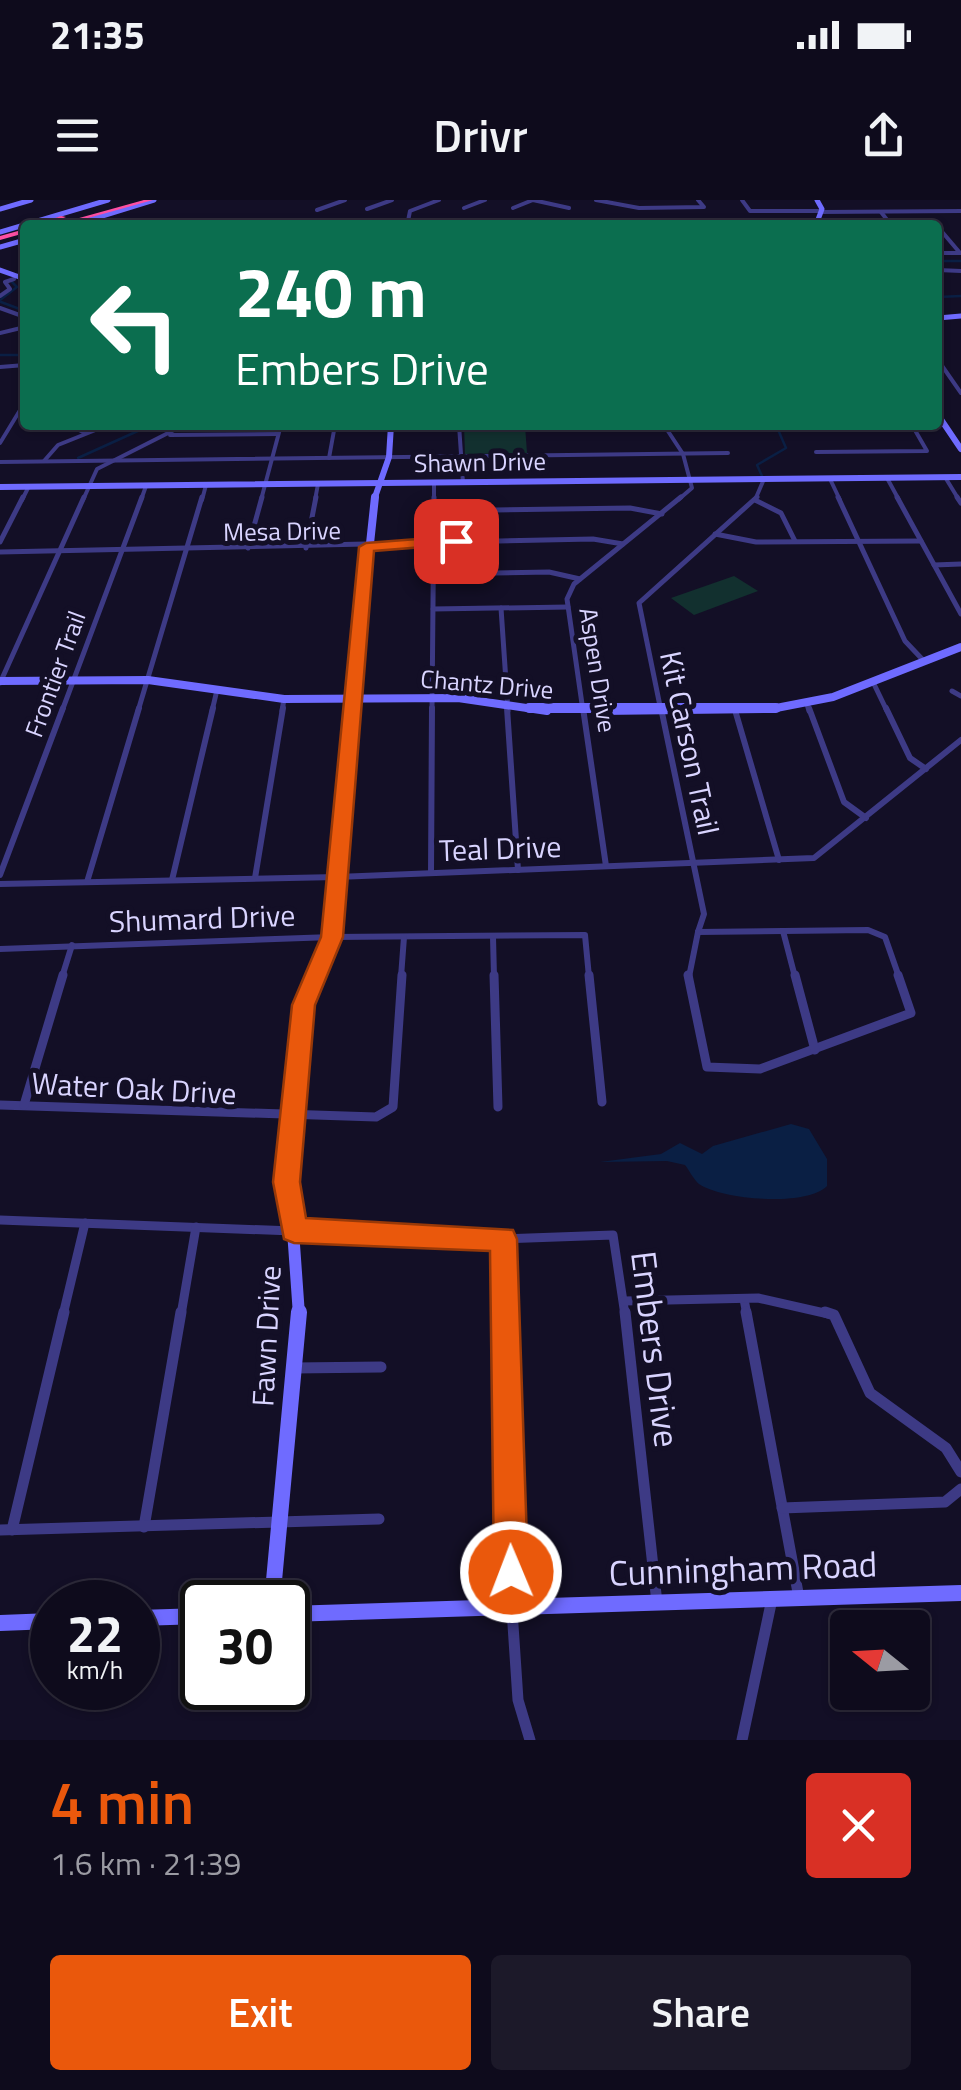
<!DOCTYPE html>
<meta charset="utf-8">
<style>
:root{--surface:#0e0b1c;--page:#1c1929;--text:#f1f3f6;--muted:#9b9ba3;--line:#2e2b3b;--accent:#ea580c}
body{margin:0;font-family:"Titillium Web",sans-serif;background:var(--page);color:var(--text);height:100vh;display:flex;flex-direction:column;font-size:38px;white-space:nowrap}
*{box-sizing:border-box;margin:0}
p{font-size:32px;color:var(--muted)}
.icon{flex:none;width:55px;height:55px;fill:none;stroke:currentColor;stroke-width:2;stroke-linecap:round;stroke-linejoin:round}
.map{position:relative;height:1540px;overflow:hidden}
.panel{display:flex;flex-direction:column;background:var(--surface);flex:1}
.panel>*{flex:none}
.hud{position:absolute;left:20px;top:20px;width:922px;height:210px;border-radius:10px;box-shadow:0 2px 8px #0004,0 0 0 2px var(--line);background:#0b6e4f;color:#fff;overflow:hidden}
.needle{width:65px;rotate:288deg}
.controls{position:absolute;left:830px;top:1410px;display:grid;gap:20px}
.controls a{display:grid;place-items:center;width:100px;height:100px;border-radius:10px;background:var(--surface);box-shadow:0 2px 8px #0004,0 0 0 2px var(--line);font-size:50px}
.speed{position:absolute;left:30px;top:1380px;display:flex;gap:20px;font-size:50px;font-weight:700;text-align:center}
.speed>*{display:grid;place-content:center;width:130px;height:130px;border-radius:50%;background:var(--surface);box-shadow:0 2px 8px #0004,0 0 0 2px var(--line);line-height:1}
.speed small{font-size:25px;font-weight:400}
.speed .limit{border:5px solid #111;border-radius:15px;background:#fff;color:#111}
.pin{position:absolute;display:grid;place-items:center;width:85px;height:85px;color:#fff;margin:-42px;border-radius:20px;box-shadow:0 5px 15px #0006}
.me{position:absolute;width:110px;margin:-55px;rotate:359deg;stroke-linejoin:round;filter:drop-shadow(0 0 8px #0008)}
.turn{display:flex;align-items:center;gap:35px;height:210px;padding:0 50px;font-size:45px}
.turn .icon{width:130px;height:130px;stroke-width:2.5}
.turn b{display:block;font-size:70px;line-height:85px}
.round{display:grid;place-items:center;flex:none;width:105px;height:105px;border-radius:10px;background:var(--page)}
.summary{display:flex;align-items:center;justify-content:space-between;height:170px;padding:0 50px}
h1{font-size:60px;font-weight:600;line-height:75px;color:var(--accent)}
.primary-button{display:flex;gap:20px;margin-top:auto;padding:20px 50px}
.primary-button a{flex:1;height:115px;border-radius:10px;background:var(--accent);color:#fff;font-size:40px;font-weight:600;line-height:115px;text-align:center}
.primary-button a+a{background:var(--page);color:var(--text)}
.status{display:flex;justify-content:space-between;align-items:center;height:70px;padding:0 50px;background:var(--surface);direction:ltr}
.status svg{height:28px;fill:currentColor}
header{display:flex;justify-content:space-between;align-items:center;height:130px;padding:0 50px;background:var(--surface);font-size:45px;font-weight:600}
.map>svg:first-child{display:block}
.green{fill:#12302f}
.water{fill:#0a1f44}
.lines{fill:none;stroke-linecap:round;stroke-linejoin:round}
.stream{stroke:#0a1f44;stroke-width:2.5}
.street-far4{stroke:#3d3a85;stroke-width:4}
.street-far3{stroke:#3d3a85;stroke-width:5}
.street-far2{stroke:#3d3a85;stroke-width:6}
.street-far1{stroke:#3d3a85;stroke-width:9}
.street{stroke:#3d3a85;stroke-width:11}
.secondary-far5{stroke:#6f6bff;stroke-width:5}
.secondary-far4{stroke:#6f6bff;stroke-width:6}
.secondary-far3{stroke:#6f6bff;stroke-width:8}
.secondary-far2{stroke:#6f6bff;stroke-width:10}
.secondary-far1{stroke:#6f6bff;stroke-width:12}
.secondary{stroke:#6f6bff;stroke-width:16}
.highway{fill:#ff4fa3;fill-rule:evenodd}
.route{fill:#ea580c;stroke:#983908;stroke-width:2.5}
.labels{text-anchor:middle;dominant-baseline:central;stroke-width:10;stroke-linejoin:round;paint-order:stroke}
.far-street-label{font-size:25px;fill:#d9d4ff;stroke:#130f26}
.street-label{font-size:30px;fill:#d9d4ff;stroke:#130f26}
.near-street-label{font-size:35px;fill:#d9d4ff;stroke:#130f26}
</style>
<div class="status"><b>21:35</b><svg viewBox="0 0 49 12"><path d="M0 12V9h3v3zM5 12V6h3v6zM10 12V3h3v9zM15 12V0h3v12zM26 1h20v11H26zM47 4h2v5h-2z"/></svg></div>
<header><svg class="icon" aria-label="menu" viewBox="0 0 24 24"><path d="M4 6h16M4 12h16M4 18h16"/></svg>Drivr<svg class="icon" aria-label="share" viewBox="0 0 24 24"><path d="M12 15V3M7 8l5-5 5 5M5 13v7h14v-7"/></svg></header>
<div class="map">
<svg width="961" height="1540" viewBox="0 0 961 1540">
<rect width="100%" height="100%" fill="#130f26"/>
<!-- green -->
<g class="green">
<path d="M464,225H525L527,253L465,254Z"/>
<path d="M734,376L758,391L694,415L671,398Z"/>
</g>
<!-- water -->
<path class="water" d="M791,924L809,929L827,959V986C806,1007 723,1000 699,984C694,980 689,970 685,965L667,961L600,962L661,954L680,943L702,954L713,946Z"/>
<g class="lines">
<!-- stream -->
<g class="stream">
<path d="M938,61H961"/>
<path d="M938,97L961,96"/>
<path d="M0,100L17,87L12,82"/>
<path d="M1,102L25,111"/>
<path d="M0,155H25"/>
<path d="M78,258L151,225"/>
<path d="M762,276L757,265L786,248L776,225"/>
</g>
<!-- street-far4 -->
<g class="street-far4">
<path d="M596,0L639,8L704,7L698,0"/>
<path d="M742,0L750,11H821"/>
<path d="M464,8L485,0"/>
<path d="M513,8L533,0L569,8"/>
<path d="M367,9L392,0"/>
<path d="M317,10L345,0"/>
<path d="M821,12L961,11"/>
<path d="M881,12L891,25"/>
<path d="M408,21L410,11L439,0"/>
<path d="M268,25H278"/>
<path d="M320,25L506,21L517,25"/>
<path d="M555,25L558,20L816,23"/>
<path d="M938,27L960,53"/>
<path d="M938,53H961"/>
<path d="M938,70L961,71"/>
<path d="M0,96L10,89L5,82L14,79"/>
<path d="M0,108L25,117"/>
<path d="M0,133L25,127"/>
<path d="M938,160L961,193"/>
<path d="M0,167L25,165"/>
<path d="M69,225L85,233"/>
<path d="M459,225L463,283"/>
<path d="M664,225L683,254L692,288L678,300"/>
<path d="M812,227L912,226"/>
<path d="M170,235L278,234"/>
<path d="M0,243L25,202"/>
<path d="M816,252L927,251L912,225"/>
<path d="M329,258L335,225"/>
<path d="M44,261L58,245L108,225"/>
<path d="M0,262L728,253"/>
<path d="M945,277L959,300"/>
<path d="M887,278L899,300"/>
<path d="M830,279L840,300"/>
<path d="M22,300L28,288"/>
<path d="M83,300L97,269L184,225"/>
<path d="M141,300L146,286"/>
<path d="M202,300L206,285"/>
<path d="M261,300L281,225"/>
<path d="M315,300L318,284"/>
<path d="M434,300V283"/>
<path d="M755,300L764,279"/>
</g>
<!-- street-far3 -->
<g class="street-far3">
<path d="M838,297L905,441L923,460"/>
<path d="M897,297L961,414"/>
<path d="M957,297L961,303"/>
<path d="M755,300L781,313L795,341"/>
<path d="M434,311L630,308L662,314"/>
<path d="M715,334L756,342L921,341"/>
<path d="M0,342L23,297"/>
<path d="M248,348L262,297"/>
<path d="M306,348L316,297"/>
<path d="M0,352L593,339L623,344"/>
<path d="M934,365L961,364"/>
<path d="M433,374L549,372L580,379"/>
<path d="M501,408L508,511"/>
<path d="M433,409L568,407"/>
<path d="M873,482L887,511"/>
<path d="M0,483L84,297"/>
<path d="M952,491L961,496"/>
<path d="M807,504L809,511"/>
<path d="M62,511L142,297"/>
<path d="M138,511L202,297"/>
<path d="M212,511L217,490"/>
<path d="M282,511L284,499"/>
<path d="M432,511L434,297"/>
<path d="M583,511L567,399L574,384L681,297"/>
<path d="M661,511L639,403L757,297"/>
</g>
<!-- street-far2 -->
<g class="street-far2">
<path d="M507,508L518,670"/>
<path d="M583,508L606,666"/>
<path d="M661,508L704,714L698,732"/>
<path d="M809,508L844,602L866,618"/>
<path d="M886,508L910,558L926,569"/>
<path d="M735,510L779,660"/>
<path d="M431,673L432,508"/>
<path d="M0,675L63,508"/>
<path d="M255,678L283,508"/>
<path d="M172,680L213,508"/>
<path d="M87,682L139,508"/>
<path d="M0,684L337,677L814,658L961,540"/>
<path d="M783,731L795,777"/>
<path d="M698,732L868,730L885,737L899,777"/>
<path d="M493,737L494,777"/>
<path d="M0,749L332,737L585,735L589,777"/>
<path d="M62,777L72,745"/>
<path d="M401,777L404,737"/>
<path d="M689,777L698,732"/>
</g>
<!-- street-far1 -->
<g class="street-far1">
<path d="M494,775L498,907"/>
<path d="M589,775L602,902"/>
<path d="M688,775L707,867L760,869L911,813L898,775"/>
<path d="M795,775L815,850"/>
<path d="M0,905L376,917L393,907L402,775"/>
<path d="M24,905L63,775"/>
<path d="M0,1020L503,1039L613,1035L625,1115"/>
<path d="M503,1039L505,1115"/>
<path d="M744,1099L747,1115"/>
<path d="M624,1101L758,1098L833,1115"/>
<path d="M63,1115L85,1023"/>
<path d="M181,1115L196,1027"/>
</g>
<!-- street -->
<g class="street">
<path d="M505,1112L512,1410L518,1500L530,1540"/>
<path d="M625,1112L657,1403"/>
<path d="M746,1112L799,1398"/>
<path d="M825,1112L834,1115L870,1193L946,1248L961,1272"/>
<path d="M294,1168L381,1167"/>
<path d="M782,1308L945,1302L961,1289"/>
<path d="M144,1327L181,1112"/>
<path d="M0,1330L379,1319"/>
<path d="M12,1330L64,1112"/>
<path d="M742,1540L772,1399"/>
</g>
<!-- secondary-far5 -->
<g class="secondary-far5">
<path d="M0,9L31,0"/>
<path d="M73,25L154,0"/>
<path d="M816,25L822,9L817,0"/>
<path d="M0,32L108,0"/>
<path d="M0,47L25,40"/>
<path d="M0,70L25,79"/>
<path d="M938,118L961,116"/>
</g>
<!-- secondary-far4 -->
<g class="secondary-far4">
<path d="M938,215L961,249"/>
<path d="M0,287L961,277"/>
<path d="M374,300L389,257L391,225"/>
</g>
<!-- secondary-far3 -->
<g class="secondary-far3">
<path d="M0,481L148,480L284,499L458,498L547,511"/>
<path d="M352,511L375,297"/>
<path d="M601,511L771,509L833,497L961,447"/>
</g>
<!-- secondary-far2 -->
<g class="secondary-far2">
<path d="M529,508H776"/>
<path d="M315,777L332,737L353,508"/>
</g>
<!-- secondary-far1 -->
<path class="secondary-far1" d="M299,1115L288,960L304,805L316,775"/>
<!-- secondary -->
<g class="secondary">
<path d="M272,1402L299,1112"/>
<path d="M288,1414L961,1393"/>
<path d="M138,1418L202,1416"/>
<path d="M0,1423L52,1421"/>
</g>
<!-- highway -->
<g class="highway">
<path d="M144,0H153L63,25H54Z"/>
<path d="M61,16L66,17L44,25H35Z"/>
<path d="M25,29V33L0,40V36Z"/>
</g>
</g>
<!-- route -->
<path class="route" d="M456,336L463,341L461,344L374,351L343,737L315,805L300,982L306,1018L513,1030L517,1039L528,1372L523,1384L511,1389L499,1384L494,1372L490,1051L294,1043L284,1039L273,982L292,805L321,737L359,347L366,343Z"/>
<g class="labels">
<!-- far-street labels -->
<g class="far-street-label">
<text transform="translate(480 262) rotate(-1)">Shawn Drive</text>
<text transform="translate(282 331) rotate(-1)">Mesa Drive</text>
<text transform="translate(598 470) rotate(81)">Aspen Drive</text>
<text transform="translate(55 474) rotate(-70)">Frontier Trail</text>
<text transform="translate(487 484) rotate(5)">Chantz Drive</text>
</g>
<!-- street labels -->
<g class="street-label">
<text transform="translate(690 543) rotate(78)">Kit Carson Trail</text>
<text transform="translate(500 648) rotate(-2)">Teal Drive</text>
<text transform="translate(202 718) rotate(-2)">Shumard Drive</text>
<text transform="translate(134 888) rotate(3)">Water Oak Drive</text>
<text transform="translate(266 1136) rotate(-87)">Fawn Drive</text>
</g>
<!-- near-street labels -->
<g class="near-street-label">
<text transform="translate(656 1149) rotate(83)">Embers Drive</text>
<text transform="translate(743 1368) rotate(-2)">Cunningham Road</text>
</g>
</g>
</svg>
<div class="controls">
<a><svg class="needle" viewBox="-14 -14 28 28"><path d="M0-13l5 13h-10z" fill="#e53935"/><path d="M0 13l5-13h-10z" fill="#9b9ba3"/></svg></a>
</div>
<div class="speed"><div>22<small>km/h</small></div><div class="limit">30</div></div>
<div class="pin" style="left:456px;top:341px;background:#d93025"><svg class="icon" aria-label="arrive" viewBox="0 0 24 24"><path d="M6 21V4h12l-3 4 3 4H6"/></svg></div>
<svg class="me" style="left:511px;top:1372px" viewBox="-20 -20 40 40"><circle r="17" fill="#ea580c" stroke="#fff" stroke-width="3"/><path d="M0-11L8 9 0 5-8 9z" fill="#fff"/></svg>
<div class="hud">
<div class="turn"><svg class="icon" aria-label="left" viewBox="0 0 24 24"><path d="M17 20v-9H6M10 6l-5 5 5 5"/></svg><div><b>240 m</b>Embers Drive</div></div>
</div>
</div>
<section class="panel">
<div class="summary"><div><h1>4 min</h1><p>1.6 km · 21:39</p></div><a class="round" style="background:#d93025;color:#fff"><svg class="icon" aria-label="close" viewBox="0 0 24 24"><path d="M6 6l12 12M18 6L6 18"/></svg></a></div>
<div class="primary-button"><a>Exit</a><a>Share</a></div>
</section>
